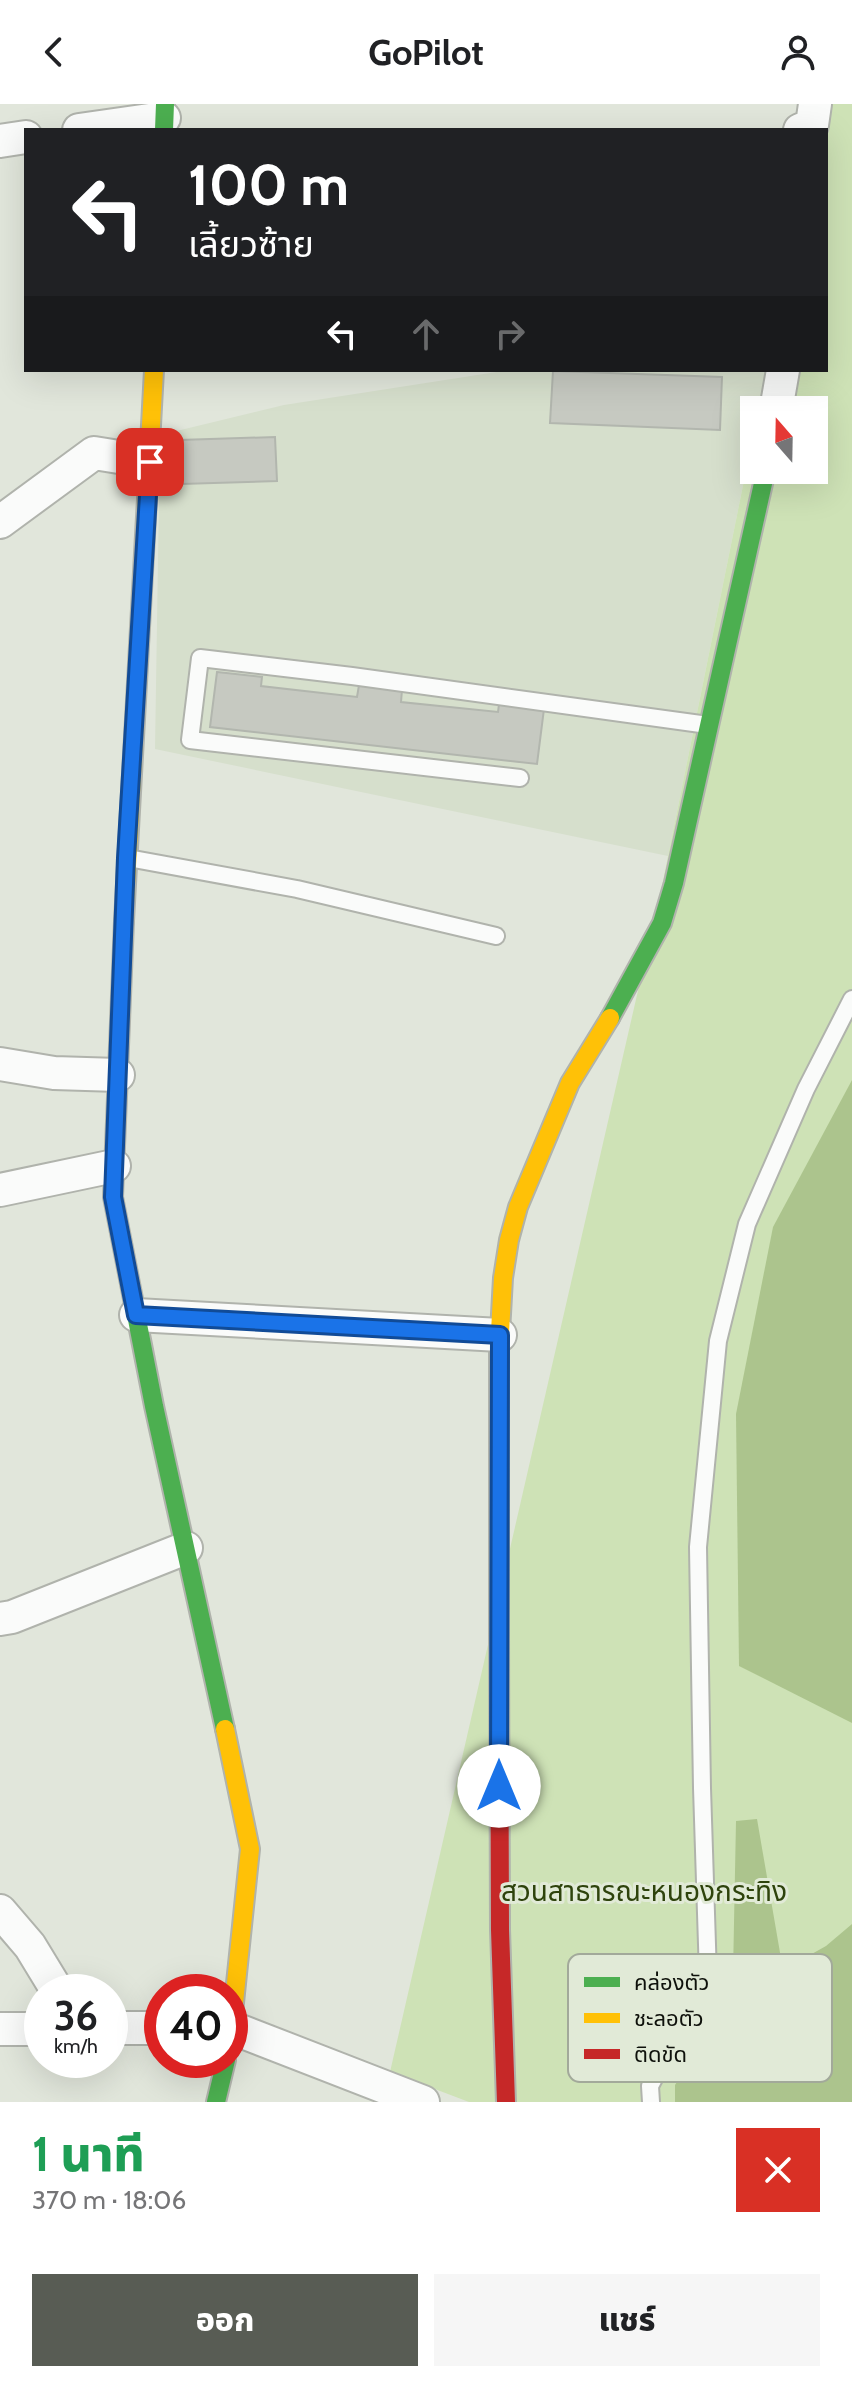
<!DOCTYPE html>
<html lang="th">
<meta charset="utf-8">
<style>
:root{--surface:#fff;--page:#f6f6f6;--text:#202124;--muted:#757577;--accent:#585c54}
body{margin:0;font-family:Cabin,"Noto Sans Thai",sans-serif;background:var(--page);color:var(--text);height:100vh;display:flex;flex-direction:column;font-size:30px;white-space:nowrap}
*{box-sizing:border-box;margin:0}
p{font-size:26px;color:var(--muted)}
.icon{flex:none;width:44px;height:44px;fill:none;stroke:currentColor;stroke-width:2;stroke-linecap:round;stroke-linejoin:round}
.map{position:relative;height:1998px;overflow:hidden}
.drawer{display:flex;flex-direction:column;background:var(--surface);flex:1}
.drawer>*{flex:none}
.top-card{position:absolute;left:24px;top:24px;width:804px;height:244px;border-radius:0px;box-shadow:0 8px 32px #0002;background:#202124;color:#fff;overflow:hidden}
.needle{width:52px;rotate:340deg}
.buttons{position:absolute;left:740px;top:292px;display:grid;gap:16px}
.buttons a{display:grid;place-items:center;width:88px;height:88px;border-radius:0px;background:var(--surface);box-shadow:0 8px 32px #0002;font-size:40px}
.speed{position:absolute;left:24px;top:1870px;display:flex;gap:16px;font-size:40px;font-weight:700;text-align:center}
.speed>*{display:grid;place-content:center;width:104px;height:104px;border-radius:50%;background:var(--surface);box-shadow:0 8px 32px #0002;line-height:1}
.speed small{font-size:20px;font-weight:400}
.speed .limit{border:12px solid #d22;background:#fff;color:#111}
.pin{position:absolute;display:grid;place-items:center;width:68px;height:68px;color:#fff;margin:-34px;border-radius:16px;box-shadow:0 4px 12px #0006}
.me{position:absolute;width:88px;margin:-44px;rotate:0deg;stroke-linejoin:round;filter:drop-shadow(0 0 6px #0008)}
.turn{display:flex;align-items:center;gap:28px;height:168px;padding:0 32px;font-size:36px}
.turn .icon{width:104px;height:104px;stroke-width:2.5}
.turn b{display:block;font-size:56px;line-height:68px}
.lanes{display:flex;align-items:center;height:76px;padding:0 32px;background:#0003;justify-content:center;gap:40px;direction:ltr}
.lanes .off{opacity:.35}
.round{display:grid;place-items:center;flex:none;width:84px;height:84px;border-radius:0px;background:var(--page)}
.overview{display:flex;align-items:center;justify-content:space-between;height:136px;padding:0 32px}
h1{font-size:48px;font-weight:800;line-height:60px;color:#1e9e55}
.primary-button{display:flex;gap:16px;margin-top:auto;padding:16px 32px}
.primary-button a{flex:1;height:92px;border-radius:0px;background:var(--accent);color:#fff;font-size:32px;font-weight:800;line-height:92px;text-align:center}
.primary-button a+a{background:var(--page);color:var(--text)}
header{display:flex;justify-content:space-between;align-items:center;height:104px;padding:0 32px;background:var(--surface);font-size:36px;font-weight:800}
.map>svg:first-child{display:block}
.built{fill:#d6dfcc}
.green{fill:#cee2b6}
.water{fill:#acc48d}
.building{fill:#c6c9c1;stroke:#b2b6ae;stroke-width:2}
.lines{fill:none;stroke-linecap:round;stroke-linejoin:round}
.lane-casing{stroke:#b0b3ac;stroke-width:20}
.street-casing{stroke:#b0b3ac;stroke-width:36}
.fast-casing{stroke:#b0b3ac;stroke-width:22}
.slow-casing{stroke:#b0b3ac;stroke-width:22}
.jam-casing{stroke:#b0b3ac;stroke-width:22}
.lane{stroke:#fafbfa;stroke-width:16}
.street{stroke:#fafbfa;stroke-width:32}
.fast{stroke:#4caf50;stroke-width:18}
.slow{stroke:#ffc107;stroke-width:18}
.jam{stroke:#c62828;stroke-width:18}
.route-casing{stroke:#114b97;stroke-width:20}
.route{stroke:#1a73e8;stroke-width:14}
.labels{text-anchor:middle;dominant-baseline:central;stroke-width:6;stroke-linejoin:round;paint-order:stroke}
.park-label{font-size:28px;fill:#2e430c;stroke:#e1ead7}
.key{fill:#e1ead7;stroke:#a2a99a;stroke-width:2}
.key-label{font-size:22px;fill:#0e110b}
</style>
<header><svg class="icon" aria-label="back" viewBox="0 0 24 24"><path d="M15 5l-7 7 7 7"/></svg>GoPilot<svg class="icon" aria-label="person" viewBox="0 0 24 24"><circle cx="12" cy="8" r="4"/><path d="M4 21q1-7 8-7t8 7"/></svg></header>
<div class="map">
<svg width="852" height="1998" viewBox="0 0 852 1998">
<rect width="100%" height="100%" fill="#e1e6db"/>
<!-- built -->
<path class="built" d="M766,266L758,306H754V327L668,752L155,645L160,331L284,301L503,267Z"/>
<!-- green -->
<path class="green" d="M820,0H852V1998H469L390,1968L662,782L754,327V366H814V306H758L766,266H826V26Z"/>
<!-- water -->
<g class="water">
<path d="M852,976V1619L739,1562L736,1310L773,1123Z"/>
<path d="M757,1715L783,1866L826,1842L852,1820V1998H675V1981L702,1939L733,1870L736,1717Z"/>
</g>
<!-- building -->
<g class="building">
<path d="M553,267L722,273L720,326L550,319Z"/>
<path d="M275,333L277,377L181,380L180,336Z"/>
<path d="M217,568L262,573L261,582L357,593L359,581L402,586L401,598L498,608L499,600L544,605L537,660L210,623Z"/>
</g>
<g class="lines">
<!-- lane casing -->
<g class="lane-casing">
<g id="lane">
<path d="M520,674L190,636L200,554L352,572L708,621"/>
<path d="M128,754L297,785L496,832"/>
<path d="M651,1998L650,1982L708,1872L702,1684L698,1443L718,1237L747,1120L806,985L852,895"/>
</g>
</g>
<!-- street casing -->
<g class="street-casing">
<g id="street">
<path d="M79,26L164,14"/>
<path d="M800,26L812,21L815,0"/>
<path d="M0,37L26,33"/>
<path d="M776,306L783,266"/>
<path d="M0,418L94,349L150,358"/>
<path d="M0,960L54,969L118,971"/>
<path d="M0,1086L114,1062"/>
<path d="M136,1211L500,1231"/>
<path d="M0,1515L12,1513L186,1444"/>
<path d="M0,1807L30,1842L58,1888"/>
<path d="M230,1923L423,1998"/>
<path d="M110,1924H162"/>
<path d="M0,1925H42"/>
</g>
</g>
<!-- fast casing -->
<g class="fast-casing">
<g id="fast">
<path d="M164,26L165,0"/>
<path d="M124,817L113,1093L154,1302L225,1625"/>
<path d="M610,914L662,819L674,779L766,366"/>
<path d="M216,1998L226,1956"/>
</g>
</g>
<!-- slow casing -->
<g class="slow-casing">
<g id="slow">
<path d="M124,817L154,266"/>
<path d="M499,1532V1246L503,1174L509,1136L518,1103L570,979L610,914"/>
<path d="M225,1625L250,1745L230,1937"/>
</g>
</g>
<!-- jam casing -->
<g class="jam-casing">
<path id="jam" d="M499,1532L500,1826L506,1998"/>
</g>
<!-- lane -->
<use href="#lane" class="lane"/>
<!-- street -->
<use href="#street" class="street"/>
<!-- fast -->
<use href="#fast" class="fast"/>
<!-- slow -->
<use href="#slow" class="slow"/>
<!-- jam -->
<use href="#jam" class="jam"/>
</g>
<g class="lines">
<!-- route casing -->
<g class="route-casing">
<path id="route" d="M150,358L126,754L113,1093L136,1211L500,1231L499,1682"/>
</g>
<!-- route -->
<use href="#route" class="route"/>
</g>
<g class="labels">
<!-- park labels -->
<g class="park-label">
<text x="644" y="1787">สวนสาธารณะหนองกระทิง</text>
</g>
</g>
<!-- legend -->
<rect x="568" y="1850" width="264" height="128" rx="12" class="key"/>
<rect x="584" y="1873" width="36" height="10" fill="#4caf50"/>
<rect x="584" y="1909" width="36" height="10" fill="#ffc107"/>
<rect x="584" y="1945" width="36" height="10" fill="#c62828"/>
<g class="key-label">
<text x="634" y="1886">คล่องตัว</text>
<text x="634" y="1922">ชะลอตัว</text>
<text x="634" y="1958">ติดขัด</text>
</g>
</svg>
<div class="buttons">
<a><svg class="needle" viewBox="-14 -14 28 28"><path d="M0-13l5 13h-10z" fill="#e53935"/><path d="M0 13l5-13h-10z" fill="#757577"/></svg></a>
</div>
<div class="speed"><div>36<small>km/h</small></div><div class="limit">40</div></div>
<div class="pin" style="left:150px;top:358px;background:#d93025"><svg class="icon" aria-label="arrive" viewBox="0 0 24 24"><path d="M6 21V4h12l-3 4 3 4H6"/></svg></div>
<svg class="me" style="left:499px;top:1682px" viewBox="-20 -20 40 40"><circle r="19" fill="#fff"/><path d="M0-13L10 11 0 6-10 11z" fill="#1a73e8"/></svg>
<div class="top-card">
<div class="turn"><svg class="icon" aria-label="left" viewBox="0 0 24 24"><path d="M17 20v-9H6M10 6l-5 5 5 5"/></svg><div><b>100 m</b>เลี้ยวซ้าย</div></div>
<div class="lanes"><svg class="icon" aria-label="left" viewBox="0 0 24 24"><path d="M17 20v-9H6M10 6l-5 5 5 5"/></svg><svg class="icon off" aria-label="ahead" viewBox="0 0 24 24"><path d="M12 20V5M6 11l6-6 6 6"/></svg><svg class="icon off" aria-label="right" viewBox="0 0 24 24"><path d="M7 20v-9h11M14 6l5 5-5 5"/></svg></div>
</div>
</div>
<section class="drawer">
<div class="overview"><div><h1>1 นาที</h1><p>370 m · 18:06</p></div><a class="round" style="background:#d93025;color:#fff"><svg class="icon" aria-label="close" viewBox="0 0 24 24"><path d="M6 6l12 12M18 6L6 18"/></svg></a></div>
<div class="primary-button"><a>ออก</a><a>แชร์</a></div>
</section>
